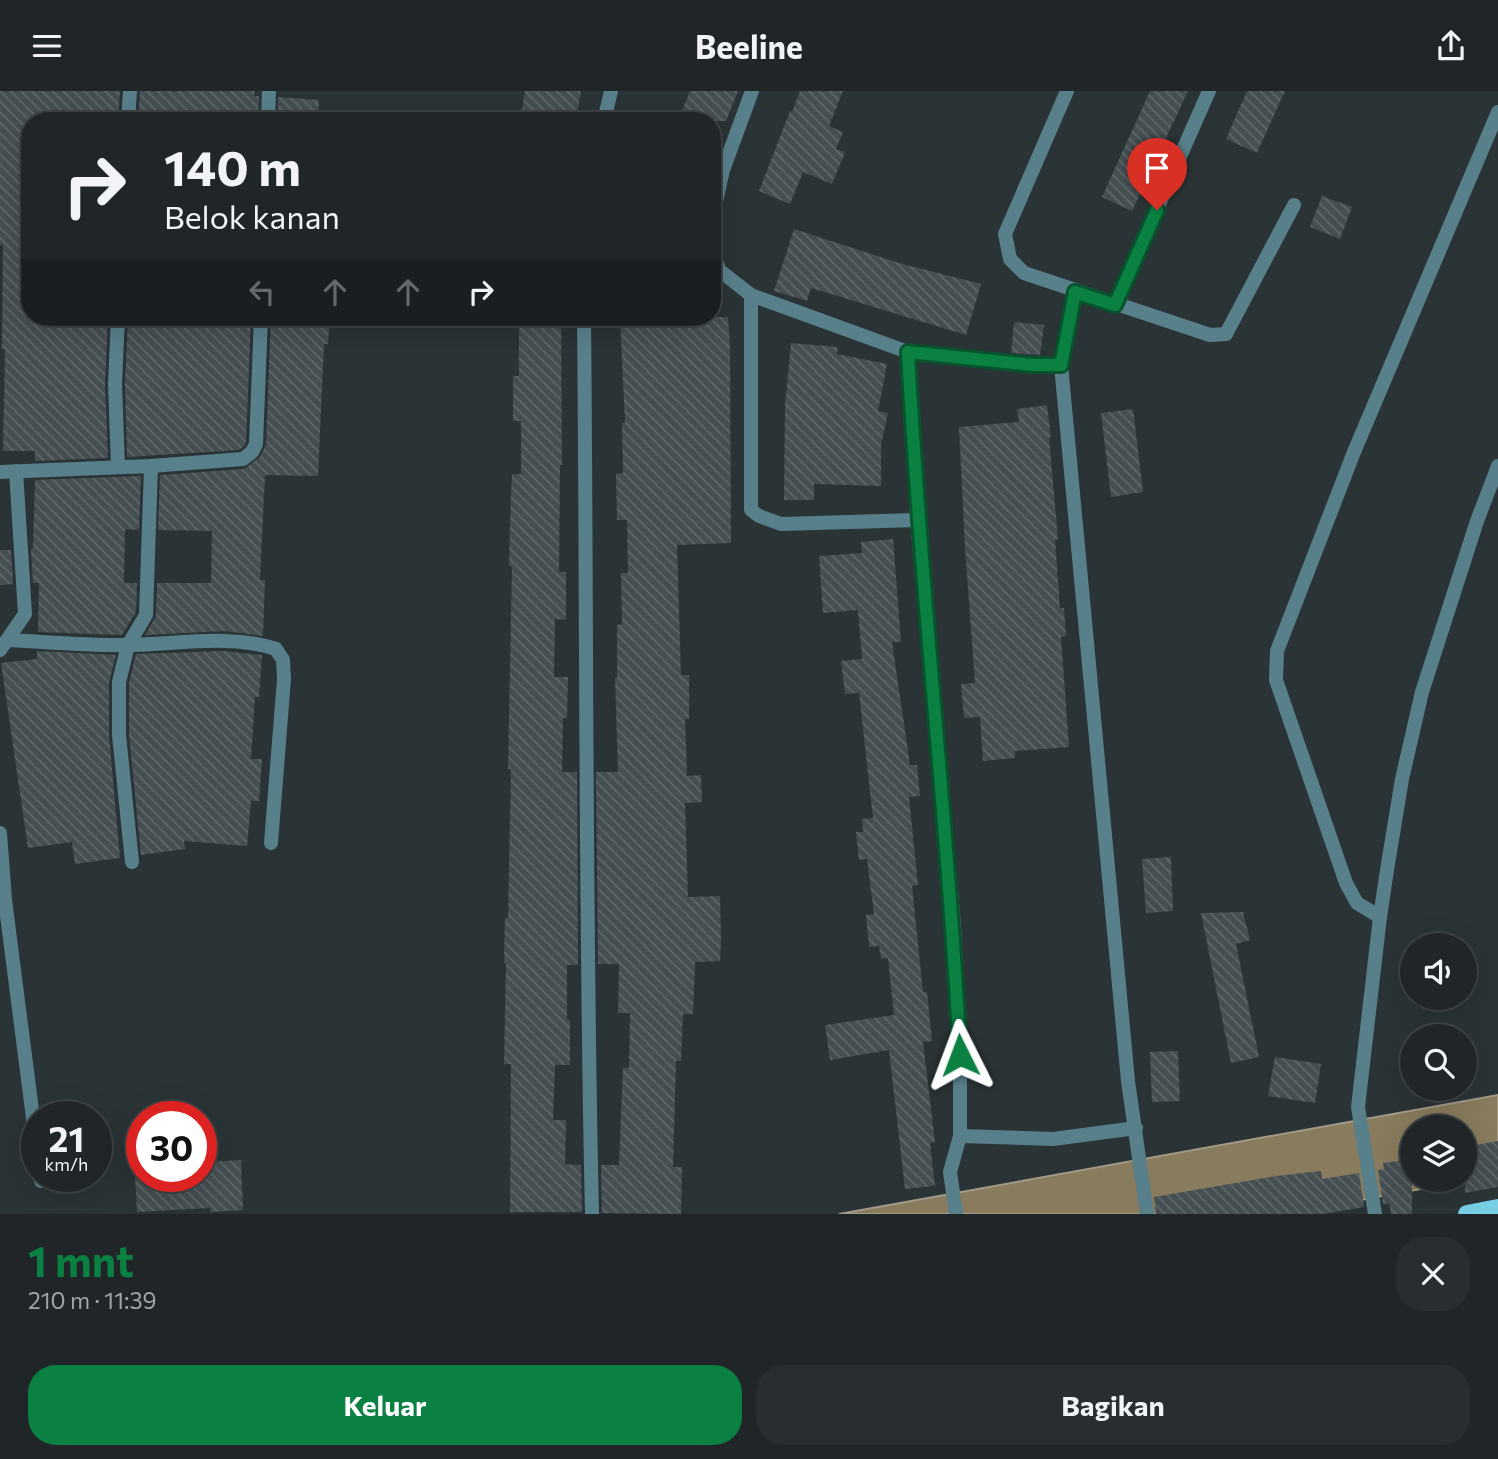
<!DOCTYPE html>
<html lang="id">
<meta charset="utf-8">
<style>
:root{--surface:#202628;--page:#282e30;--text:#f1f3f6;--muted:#a2a5a8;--line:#3d4345;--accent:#0b8043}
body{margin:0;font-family:Commissioner,sans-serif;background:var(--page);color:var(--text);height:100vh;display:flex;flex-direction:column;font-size:26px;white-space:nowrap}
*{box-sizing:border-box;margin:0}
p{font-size:23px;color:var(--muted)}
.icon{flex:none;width:38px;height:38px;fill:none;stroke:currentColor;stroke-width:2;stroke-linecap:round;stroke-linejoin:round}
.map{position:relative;height:1123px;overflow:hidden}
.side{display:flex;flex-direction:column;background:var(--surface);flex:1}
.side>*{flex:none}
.guide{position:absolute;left:21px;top:21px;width:700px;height:214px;border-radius:28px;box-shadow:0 7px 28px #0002,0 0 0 2px var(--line);background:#202628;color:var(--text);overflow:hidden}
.tools{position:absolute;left:1400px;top:842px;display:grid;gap:14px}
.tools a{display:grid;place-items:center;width:77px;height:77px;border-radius:50%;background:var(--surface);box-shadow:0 7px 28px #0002,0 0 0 2px var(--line);font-size:35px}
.speed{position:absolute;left:21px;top:1010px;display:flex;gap:14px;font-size:35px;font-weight:700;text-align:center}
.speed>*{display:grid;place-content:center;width:91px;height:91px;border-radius:50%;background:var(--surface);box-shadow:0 7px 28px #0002,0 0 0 2px var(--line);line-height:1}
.speed small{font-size:18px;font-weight:400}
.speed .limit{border:10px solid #d22;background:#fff;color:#111}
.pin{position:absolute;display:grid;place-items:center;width:60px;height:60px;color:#fff;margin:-72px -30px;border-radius:50% 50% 50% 0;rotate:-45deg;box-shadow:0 0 7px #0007}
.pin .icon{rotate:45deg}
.me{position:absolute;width:77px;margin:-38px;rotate:357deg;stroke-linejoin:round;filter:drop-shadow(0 0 5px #0008)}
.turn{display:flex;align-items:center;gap:24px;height:147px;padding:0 28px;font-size:32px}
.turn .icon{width:91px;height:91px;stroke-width:2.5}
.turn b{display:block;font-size:49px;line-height:60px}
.lanes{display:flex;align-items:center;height:66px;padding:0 28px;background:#0003;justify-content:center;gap:35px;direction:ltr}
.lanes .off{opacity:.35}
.round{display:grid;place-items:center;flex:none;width:74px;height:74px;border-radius:28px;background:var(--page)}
.head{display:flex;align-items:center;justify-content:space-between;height:119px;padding:0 28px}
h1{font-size:42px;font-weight:700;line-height:52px;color:var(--accent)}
.action{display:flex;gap:14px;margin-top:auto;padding:14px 28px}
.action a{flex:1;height:80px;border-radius:28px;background:var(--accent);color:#fff;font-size:28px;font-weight:700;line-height:80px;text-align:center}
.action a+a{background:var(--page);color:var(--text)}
header{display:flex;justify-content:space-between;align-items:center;height:91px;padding:0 28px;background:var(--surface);font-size:32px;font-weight:700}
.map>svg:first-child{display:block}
.water{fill:#897b5d;stroke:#a29a86;stroke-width:2;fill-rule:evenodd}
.building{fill:url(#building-back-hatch)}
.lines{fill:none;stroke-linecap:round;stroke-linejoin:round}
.minor{stroke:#58808b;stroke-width:14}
.primary{stroke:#77cfe6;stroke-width:18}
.route-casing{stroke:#07532c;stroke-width:18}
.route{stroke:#0b8043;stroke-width:12}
</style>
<header><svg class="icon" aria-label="menu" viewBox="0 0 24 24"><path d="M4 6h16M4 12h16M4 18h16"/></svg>Beeline<svg class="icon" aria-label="share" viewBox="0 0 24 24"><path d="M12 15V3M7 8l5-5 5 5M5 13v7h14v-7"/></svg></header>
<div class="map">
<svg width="1498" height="1123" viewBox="0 0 1498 1123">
<defs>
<pattern id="building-back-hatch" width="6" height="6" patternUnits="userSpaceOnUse" patternTransform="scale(1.75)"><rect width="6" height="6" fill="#454e51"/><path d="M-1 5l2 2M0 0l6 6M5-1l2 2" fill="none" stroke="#5f676a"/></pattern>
</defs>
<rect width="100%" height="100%" fill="#2a3335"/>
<!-- water -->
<path class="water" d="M1498,1004V1084L1283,1123H839ZM1412,1036H1465V1088H1412Z"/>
<!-- building -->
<g class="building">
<path d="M0,0H120L118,30H30V226H108L105,293L108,367L35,370V360H3L5,258H2L3,154H0Z"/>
<path d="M140,0H255L254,5H259L258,30H138Z"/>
<path d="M525,0H581L576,30H545L521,26Z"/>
<path d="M690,0H738L726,30H678Z"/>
<path d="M800,0H843L829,35L843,41L836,58L845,61L832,93L803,81L790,113L759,100L790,20L792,21Z"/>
<path d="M1150,0H1188L1132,120L1102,106Z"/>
<path d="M1247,0H1285L1257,62L1226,48Z"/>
<path d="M278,6L319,9L318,30H278Z"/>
<path d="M1322,105L1352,116L1340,148L1310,136Z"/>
<path d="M794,138L899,172L981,193L966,244L811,197L807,210L774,200Z"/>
<path d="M128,226L193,229V226H251L246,351L244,355L239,359L127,366L125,293Z"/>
<path d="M271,226H330L328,253H324L318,385L265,384L260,489H265L263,545L224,540L145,544L156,525L157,492H211L212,440L158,439L160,384L244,378L260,366L266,353Z"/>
<path d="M519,226H561L562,374H560L559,481H566V529L555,528L554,586H568L567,627H563L562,681H577L578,874H567V929H570V974H555L553,1029H566L565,1073L581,1074L582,1121H510L511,973H504L506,872H504L505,827H508L511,678H508L512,475H509L510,433L512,383H521V330H513V285H519Z"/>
<path d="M620,226H728L730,255L731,452L677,454L681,584H689V628H685L687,685L701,684L702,711L685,712L688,806L720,805L721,848L720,870L695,871L693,923H683L681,970H676L673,1076H682L681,1123L602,1122L601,1074H619L623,977H629L630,922H618L619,873H598L596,681H618L615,587H617V534L622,533L621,482H628L627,429H617L616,383L623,382L622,332H625Z"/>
<path d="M1014,231L1044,234L1040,264L1011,262Z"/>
<path d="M791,252L838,256L837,263L887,273L878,320L888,322L881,354V395L814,393V409H784L785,314Z"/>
<path d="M1047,314L1051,346H1049L1058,448L1055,449L1060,517H1064L1066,545L1061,546L1069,656L1015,660V667L983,670L980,626L964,627L961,593L975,592L965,457L959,336L1019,331L1017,318Z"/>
<path d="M1133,318L1143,401L1111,406L1101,322Z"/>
<path d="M141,385L139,439L125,438L124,492H137L136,521L122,544L38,541L39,492H33L31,458L33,457L35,389Z"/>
<path d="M893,448L901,551H892L910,674H917L920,705L909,706L918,794L912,795L923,901H927L932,950L923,951L935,1051L930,1052L935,1095L905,1098L889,959L830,969L825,934L894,924L888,867L881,868L879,855L869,856L866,824L874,823L867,768L859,769L856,741H863L862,728L873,727L859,602L845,603L841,570L862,568L858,519L823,522L819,465L862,462L861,451Z"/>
<path d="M0,459H11L13,493L0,494Z"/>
<path d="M37,560L116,564L109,591V644L120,767L75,773L72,751L28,757L1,572L37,568Z"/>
<path d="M223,560L262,564L259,606H255L251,668H262L259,710H251L247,755L184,750L185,758L141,764L129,644V592L136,563Z"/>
<path d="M1171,766L1173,820L1146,822L1142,768Z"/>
<path d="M1243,821L1250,849L1236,853L1259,966L1231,972L1201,822Z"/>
<path d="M1178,960L1180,1010L1152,1011L1150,961Z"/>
<path d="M1275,966L1321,973L1315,1012L1268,1005Z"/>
<path d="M1498,1050V1096L1465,1102V1056Z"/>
<path d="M1412,1068V1123H1391L1389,1112L1383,1113L1378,1079L1384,1078L1383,1072Z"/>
<path d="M241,1069L243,1119L210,1121V1117L137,1121L135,1085H209L208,1071Z"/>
<path d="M1321,1080L1322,1088L1359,1082L1364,1116L1324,1123H1156L1154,1106L1276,1085Z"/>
</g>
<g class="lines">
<!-- minor -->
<g class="minor">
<path d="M1067,0L1005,143L1010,168L1024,182L1210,244L1226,243L1294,114"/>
<path d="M128,30L130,0"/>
<path d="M268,30L269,0"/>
<path d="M604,30L611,0"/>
<path d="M712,128L723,79L752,0"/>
<path d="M712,158L719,179L751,204L908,261L1032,274H1061"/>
<path d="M1075,201L1061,274L1128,990L1147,1123"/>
<path d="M751,204V419L759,425L781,433L917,429"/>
<path d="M1115,213L1209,0"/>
<path d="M118,226L115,293L118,376"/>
<path d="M584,226C587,525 585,824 592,1123"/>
<path d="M908,261L917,429L954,834L960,963V1045L950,1081L956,1123"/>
<path d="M0,381L151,375L243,368L252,361L256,353L261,226"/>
<path d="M7,549C48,551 90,555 131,554C178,553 232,543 276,558L283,569L284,588L271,752"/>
<path d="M0,559L25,523L16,380"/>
<path d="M0,742L5,809L37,1058"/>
<path d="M132,771L119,644V591L128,554L146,524L151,375"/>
<path d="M1380,826L1357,812L1346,792L1276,589L1277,560L1354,361L1498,21"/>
<path d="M960,1045L1053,1048L1136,1037"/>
<path d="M40,1085L41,1090"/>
<path d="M1375,1123L1358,1016L1380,826L1387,779L1402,688L1422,601L1477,430L1498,375"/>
</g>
<!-- primary -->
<path class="primary" d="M1467,1123L1498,1117"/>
</g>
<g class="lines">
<!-- route casing -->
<g class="route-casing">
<path id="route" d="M960,964C948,729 920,496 908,261L1032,274H1061L1075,201L1115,214L1157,119"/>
</g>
<!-- route -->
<use href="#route" class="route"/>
</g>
</svg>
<div class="tools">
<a><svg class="icon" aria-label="sound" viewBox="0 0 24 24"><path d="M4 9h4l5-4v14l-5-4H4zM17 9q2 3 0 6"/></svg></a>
<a><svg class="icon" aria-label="search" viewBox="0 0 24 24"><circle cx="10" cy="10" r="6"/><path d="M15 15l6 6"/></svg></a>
<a><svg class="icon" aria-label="layers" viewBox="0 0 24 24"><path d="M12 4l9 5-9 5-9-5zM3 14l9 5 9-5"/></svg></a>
</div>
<div class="speed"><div>21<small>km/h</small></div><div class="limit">30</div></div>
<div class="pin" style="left:1157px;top:119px;background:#d93025"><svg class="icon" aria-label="arrive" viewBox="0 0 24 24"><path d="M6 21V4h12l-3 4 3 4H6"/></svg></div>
<svg class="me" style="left:960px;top:964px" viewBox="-20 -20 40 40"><path d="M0-17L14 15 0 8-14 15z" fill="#0b8043" stroke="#fff" stroke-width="4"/></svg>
<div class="guide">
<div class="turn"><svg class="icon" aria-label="right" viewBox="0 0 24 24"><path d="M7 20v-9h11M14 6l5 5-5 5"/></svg><div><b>140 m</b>Belok kanan</div></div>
<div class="lanes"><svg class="icon off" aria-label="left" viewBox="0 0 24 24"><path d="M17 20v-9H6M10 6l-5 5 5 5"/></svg><svg class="icon off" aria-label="ahead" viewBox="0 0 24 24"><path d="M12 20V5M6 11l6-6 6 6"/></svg><svg class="icon off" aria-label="ahead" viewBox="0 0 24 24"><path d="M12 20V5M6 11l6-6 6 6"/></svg><svg class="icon" aria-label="right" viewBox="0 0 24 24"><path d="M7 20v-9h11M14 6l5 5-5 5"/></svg></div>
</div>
</div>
<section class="side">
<div class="head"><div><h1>1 mnt</h1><p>210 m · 11:39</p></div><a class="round"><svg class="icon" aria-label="close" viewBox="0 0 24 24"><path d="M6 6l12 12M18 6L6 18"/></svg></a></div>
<div class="action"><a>Keluar</a><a>Bagikan</a></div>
</section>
